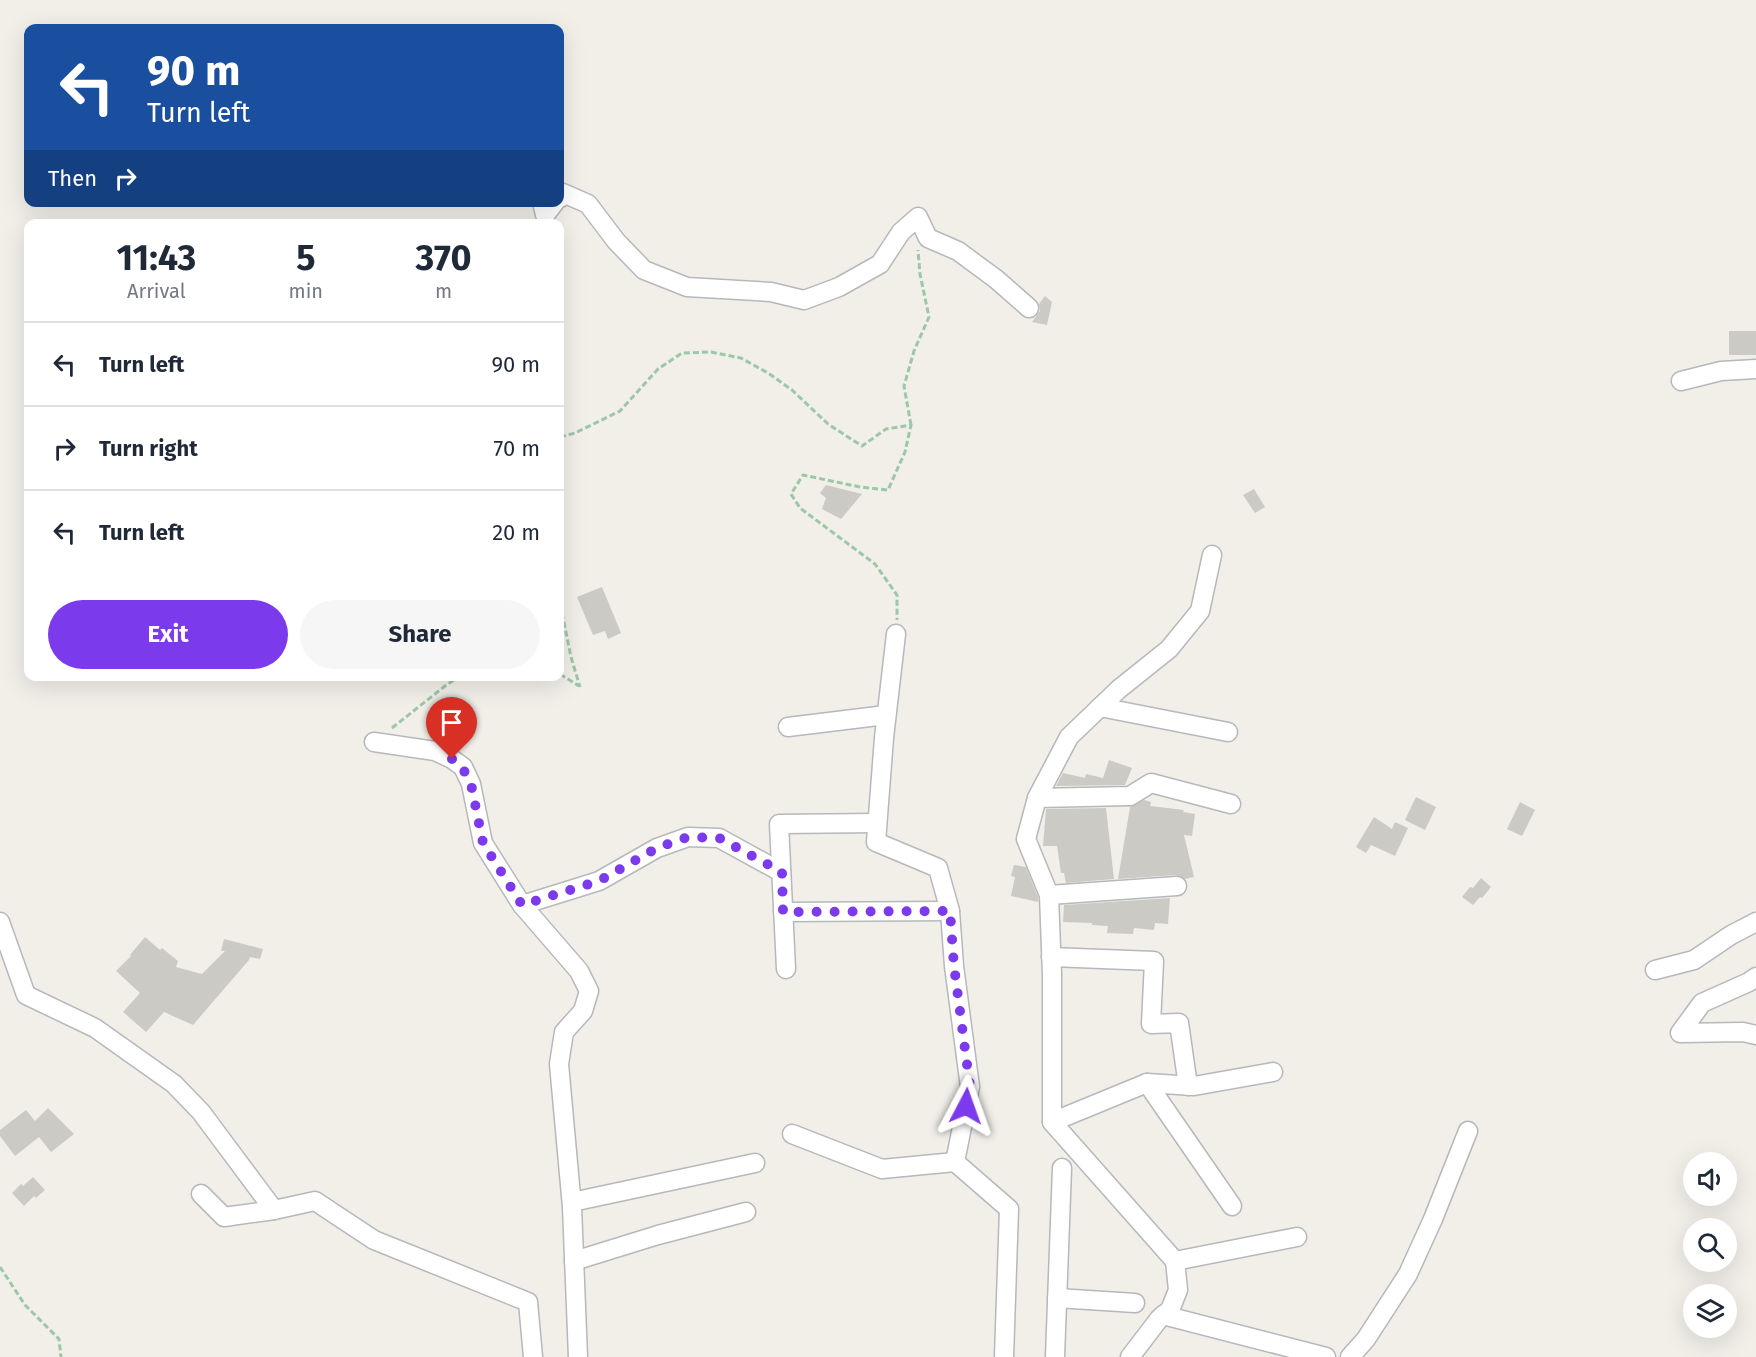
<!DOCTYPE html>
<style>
:root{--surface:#fff;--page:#f6f6f7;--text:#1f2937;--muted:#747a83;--line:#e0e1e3;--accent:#7c3aed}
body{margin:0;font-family:"Fira Sans",sans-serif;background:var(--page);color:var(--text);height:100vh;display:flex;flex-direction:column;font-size:22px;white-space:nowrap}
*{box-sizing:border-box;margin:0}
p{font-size:20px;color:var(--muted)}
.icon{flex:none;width:33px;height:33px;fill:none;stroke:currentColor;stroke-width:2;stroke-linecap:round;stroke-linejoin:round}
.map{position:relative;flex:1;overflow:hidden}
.panel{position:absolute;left:24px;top:219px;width:540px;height:462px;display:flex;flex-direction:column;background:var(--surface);border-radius:12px;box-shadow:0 6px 24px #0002}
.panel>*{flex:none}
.guide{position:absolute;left:24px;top:24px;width:540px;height:183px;border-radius:12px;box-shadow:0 6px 24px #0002;background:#1a4fa0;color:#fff;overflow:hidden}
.buttons{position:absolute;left:1683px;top:1152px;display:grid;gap:12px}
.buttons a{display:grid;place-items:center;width:54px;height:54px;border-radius:50%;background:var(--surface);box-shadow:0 6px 24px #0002;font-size:30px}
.pin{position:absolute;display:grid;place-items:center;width:51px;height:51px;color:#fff;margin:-62px -26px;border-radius:50% 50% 50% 0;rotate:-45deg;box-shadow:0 0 6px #0007}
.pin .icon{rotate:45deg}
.me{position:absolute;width:66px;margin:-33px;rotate:4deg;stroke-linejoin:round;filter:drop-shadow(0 0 4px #0008)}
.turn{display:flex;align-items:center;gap:21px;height:126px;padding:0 24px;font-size:27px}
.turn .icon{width:78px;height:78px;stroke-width:2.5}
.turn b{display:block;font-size:42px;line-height:51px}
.then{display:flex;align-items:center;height:57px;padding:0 24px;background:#0003;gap:12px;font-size:22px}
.eta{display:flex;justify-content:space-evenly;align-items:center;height:102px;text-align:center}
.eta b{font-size:36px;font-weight:700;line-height:42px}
.action{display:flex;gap:12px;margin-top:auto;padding:12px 24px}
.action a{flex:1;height:69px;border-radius:36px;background:var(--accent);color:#fff;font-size:24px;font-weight:700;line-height:69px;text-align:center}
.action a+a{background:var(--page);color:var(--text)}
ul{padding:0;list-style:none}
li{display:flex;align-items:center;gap:18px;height:84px;padding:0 24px;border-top:2px solid var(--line)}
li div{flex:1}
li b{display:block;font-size:22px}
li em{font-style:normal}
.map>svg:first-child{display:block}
.building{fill:#cccac5}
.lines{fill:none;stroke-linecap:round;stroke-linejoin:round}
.minor-casing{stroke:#b5b8bc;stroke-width:21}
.path{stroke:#9cc7a9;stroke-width:3;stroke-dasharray:6 3;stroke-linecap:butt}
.minor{stroke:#fff;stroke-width:18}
.route{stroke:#7c3aed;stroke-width:10;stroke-dasharray:0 18}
</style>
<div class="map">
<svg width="1756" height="1357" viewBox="0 0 1756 1357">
<rect width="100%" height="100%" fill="#f1efe8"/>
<!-- building -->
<g class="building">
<path d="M1045,296L1052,302L1047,325L1032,322L1040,311L1039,304Z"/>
<rect x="1729" y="331" width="27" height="24"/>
<path d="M826,485L862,494L841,519L822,509L826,498L820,493Z"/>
<path d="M1254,489L1265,507L1255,513L1243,495Z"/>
<path d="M602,587L621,633L608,639L605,631L593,635L577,597Z"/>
<path d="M1109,760L1132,768L1125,785L1056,786L1063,773L1085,778L1086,774L1103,778Z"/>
<path d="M1416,797L1436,807L1425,830L1405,820Z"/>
<path d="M1144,800L1151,802L1150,806L1184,810L1183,812L1195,814L1192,836L1184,835L1194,877L1185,879L1176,875L1118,879L1130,807Z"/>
<path d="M1520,802L1535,810L1522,836L1507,829Z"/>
<path d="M1106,808L1114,879L1066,883L1064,873H1061L1057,846H1043L1046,809Z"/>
<path d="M1374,817L1392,829L1395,822L1408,828L1395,856L1371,845L1366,853L1356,847Z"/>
<path d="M1014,865L1026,867L1038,897V902L1011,896L1015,877L1011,876Z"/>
<path d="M1481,878L1491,887L1482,898L1480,897L1473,905L1462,897L1470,887L1473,888Z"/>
<path d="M1170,898L1168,924L1155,923L1154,930L1134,928L1133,934L1107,933L1108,926L1092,925V923L1063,922L1064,905Z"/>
<path d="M145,937L160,950L162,948L178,961L176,967L202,974L225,951H221L224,939L263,949L260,959L250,957L249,960L193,1025L164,1012L146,1032L123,1012L140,993L116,971L131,956L130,955Z"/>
<path d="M48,1108L74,1134L51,1152L39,1137L15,1156L0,1136V1130L26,1110L35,1121Z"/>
<path d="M33,1177L45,1190L36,1198L34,1196L24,1206L12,1193L21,1184L23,1186Z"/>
</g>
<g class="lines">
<!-- minor casing -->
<g class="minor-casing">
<g id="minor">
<path d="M560,198L563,193L588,204L616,241L644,270L687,287L771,292L804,300L839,287L880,264L901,232L918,217L928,238L958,251L996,279L1029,308"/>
<path d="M542,202L545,215L555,202"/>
<path d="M1681,381L1721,371L1756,369"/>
<path d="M896,634L884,738L876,842L938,868L950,911L954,966L970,1087L955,1162L1009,1209L1004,1357"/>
<path d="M1100,707L1228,732"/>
<path d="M788,727L886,715"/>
<path d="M374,742L435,751L452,759L463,767L471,784L483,843L522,905L579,971L589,991L583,1011L564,1032L559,1064L572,1207L578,1357"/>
<path d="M1037,798L1130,796L1151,783L1231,804"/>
<path d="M1049,895L1177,886"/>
<path d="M522,905L599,881L657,848L688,837L719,838L781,872"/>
<path d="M783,912L950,911"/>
<path d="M0,922L26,995L95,1028L174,1084L201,1112L274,1210L315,1201L374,1240L528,1302L533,1357"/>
<path d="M1051,957L1154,961L1151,1024L1179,1023L1188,1086"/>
<path d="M786,969L779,824L877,823"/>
<path d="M1655,970L1694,960L1731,935L1756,922"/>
<path d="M1756,977L1749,982L1702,1003L1680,1033L1743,1032L1756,1035"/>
<path d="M1147,1083L1194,1086L1273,1072"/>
<path d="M1052,1122L1147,1083L1232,1206"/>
<path d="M792,1134L882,1169L955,1162"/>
<path d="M201,1194L224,1217L274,1210"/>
<path d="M572,1202L755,1163"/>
<path d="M574,1261L658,1235L746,1212"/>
<path d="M1175,1261L1297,1237"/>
<path d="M1057,1298L1135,1303"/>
<path d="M1163,1315L1326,1357"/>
<path d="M1055,1357L1062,1168"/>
<path d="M1130,1357L1159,1319L1170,1310L1178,1290L1175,1261L1052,1122V975L1049,895L1026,839L1037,798L1069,737L1119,689L1169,649L1200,611L1212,555"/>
<path d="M1350,1357L1366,1339L1408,1274L1433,1219L1468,1131"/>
</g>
</g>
<!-- path -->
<g class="path">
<path d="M911,425L904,386L914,351L929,317L920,274L918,250"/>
<path d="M560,437L575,433L620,411L658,369L682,353L711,352L741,358L768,373L792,390L828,424L862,446L886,429L911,425L905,452L888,490L860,487L803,475L791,494L800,508L875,564L897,595V620"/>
<path d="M562,613L571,657L580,687"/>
<path d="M560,674L579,686"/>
<path d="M392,728L445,686L460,676"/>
<path d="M0,1267L25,1305L59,1339L61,1357"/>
</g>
<!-- minor -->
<use href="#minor" class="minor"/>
</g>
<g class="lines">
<!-- route -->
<path class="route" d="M452,759L462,767L471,784L483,843L522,905L599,881L657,848L688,837L719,838L782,872L783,912L950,911L954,966L970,1087L966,1106"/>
</g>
</svg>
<div class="buttons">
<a><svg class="icon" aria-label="sound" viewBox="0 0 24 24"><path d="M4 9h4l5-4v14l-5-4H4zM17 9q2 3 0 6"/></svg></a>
<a><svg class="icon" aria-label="search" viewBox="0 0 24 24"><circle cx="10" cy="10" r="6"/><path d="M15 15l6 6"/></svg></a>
<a><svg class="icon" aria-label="layers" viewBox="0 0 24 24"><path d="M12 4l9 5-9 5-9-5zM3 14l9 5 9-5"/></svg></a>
</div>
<div class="pin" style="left:452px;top:759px;background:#d93025"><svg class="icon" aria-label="arrive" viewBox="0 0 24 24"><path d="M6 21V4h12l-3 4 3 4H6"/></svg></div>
<svg class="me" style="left:966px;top:1106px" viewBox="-20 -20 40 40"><path d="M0-17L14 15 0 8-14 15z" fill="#7c3aed" stroke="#fff" stroke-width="4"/></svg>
<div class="guide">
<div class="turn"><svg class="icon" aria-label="left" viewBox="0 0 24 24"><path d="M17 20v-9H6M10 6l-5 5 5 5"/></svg><div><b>90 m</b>Turn left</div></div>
<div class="then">Then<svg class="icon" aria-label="right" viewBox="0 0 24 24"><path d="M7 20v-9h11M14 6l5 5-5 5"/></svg></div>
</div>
<section class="panel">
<div class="eta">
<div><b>11:43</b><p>Arrival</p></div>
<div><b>5</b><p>min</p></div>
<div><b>370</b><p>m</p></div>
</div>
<ul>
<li><svg class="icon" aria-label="left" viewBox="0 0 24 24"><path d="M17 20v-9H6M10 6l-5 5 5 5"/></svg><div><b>Turn left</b></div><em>90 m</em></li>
<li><svg class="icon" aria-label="right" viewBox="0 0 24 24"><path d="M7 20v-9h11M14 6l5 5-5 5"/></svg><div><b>Turn right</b></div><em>70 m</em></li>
<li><svg class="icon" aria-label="left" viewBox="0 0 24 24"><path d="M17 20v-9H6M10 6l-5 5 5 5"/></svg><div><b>Turn left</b></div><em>20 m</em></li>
</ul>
<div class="action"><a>Exit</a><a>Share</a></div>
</section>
</div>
